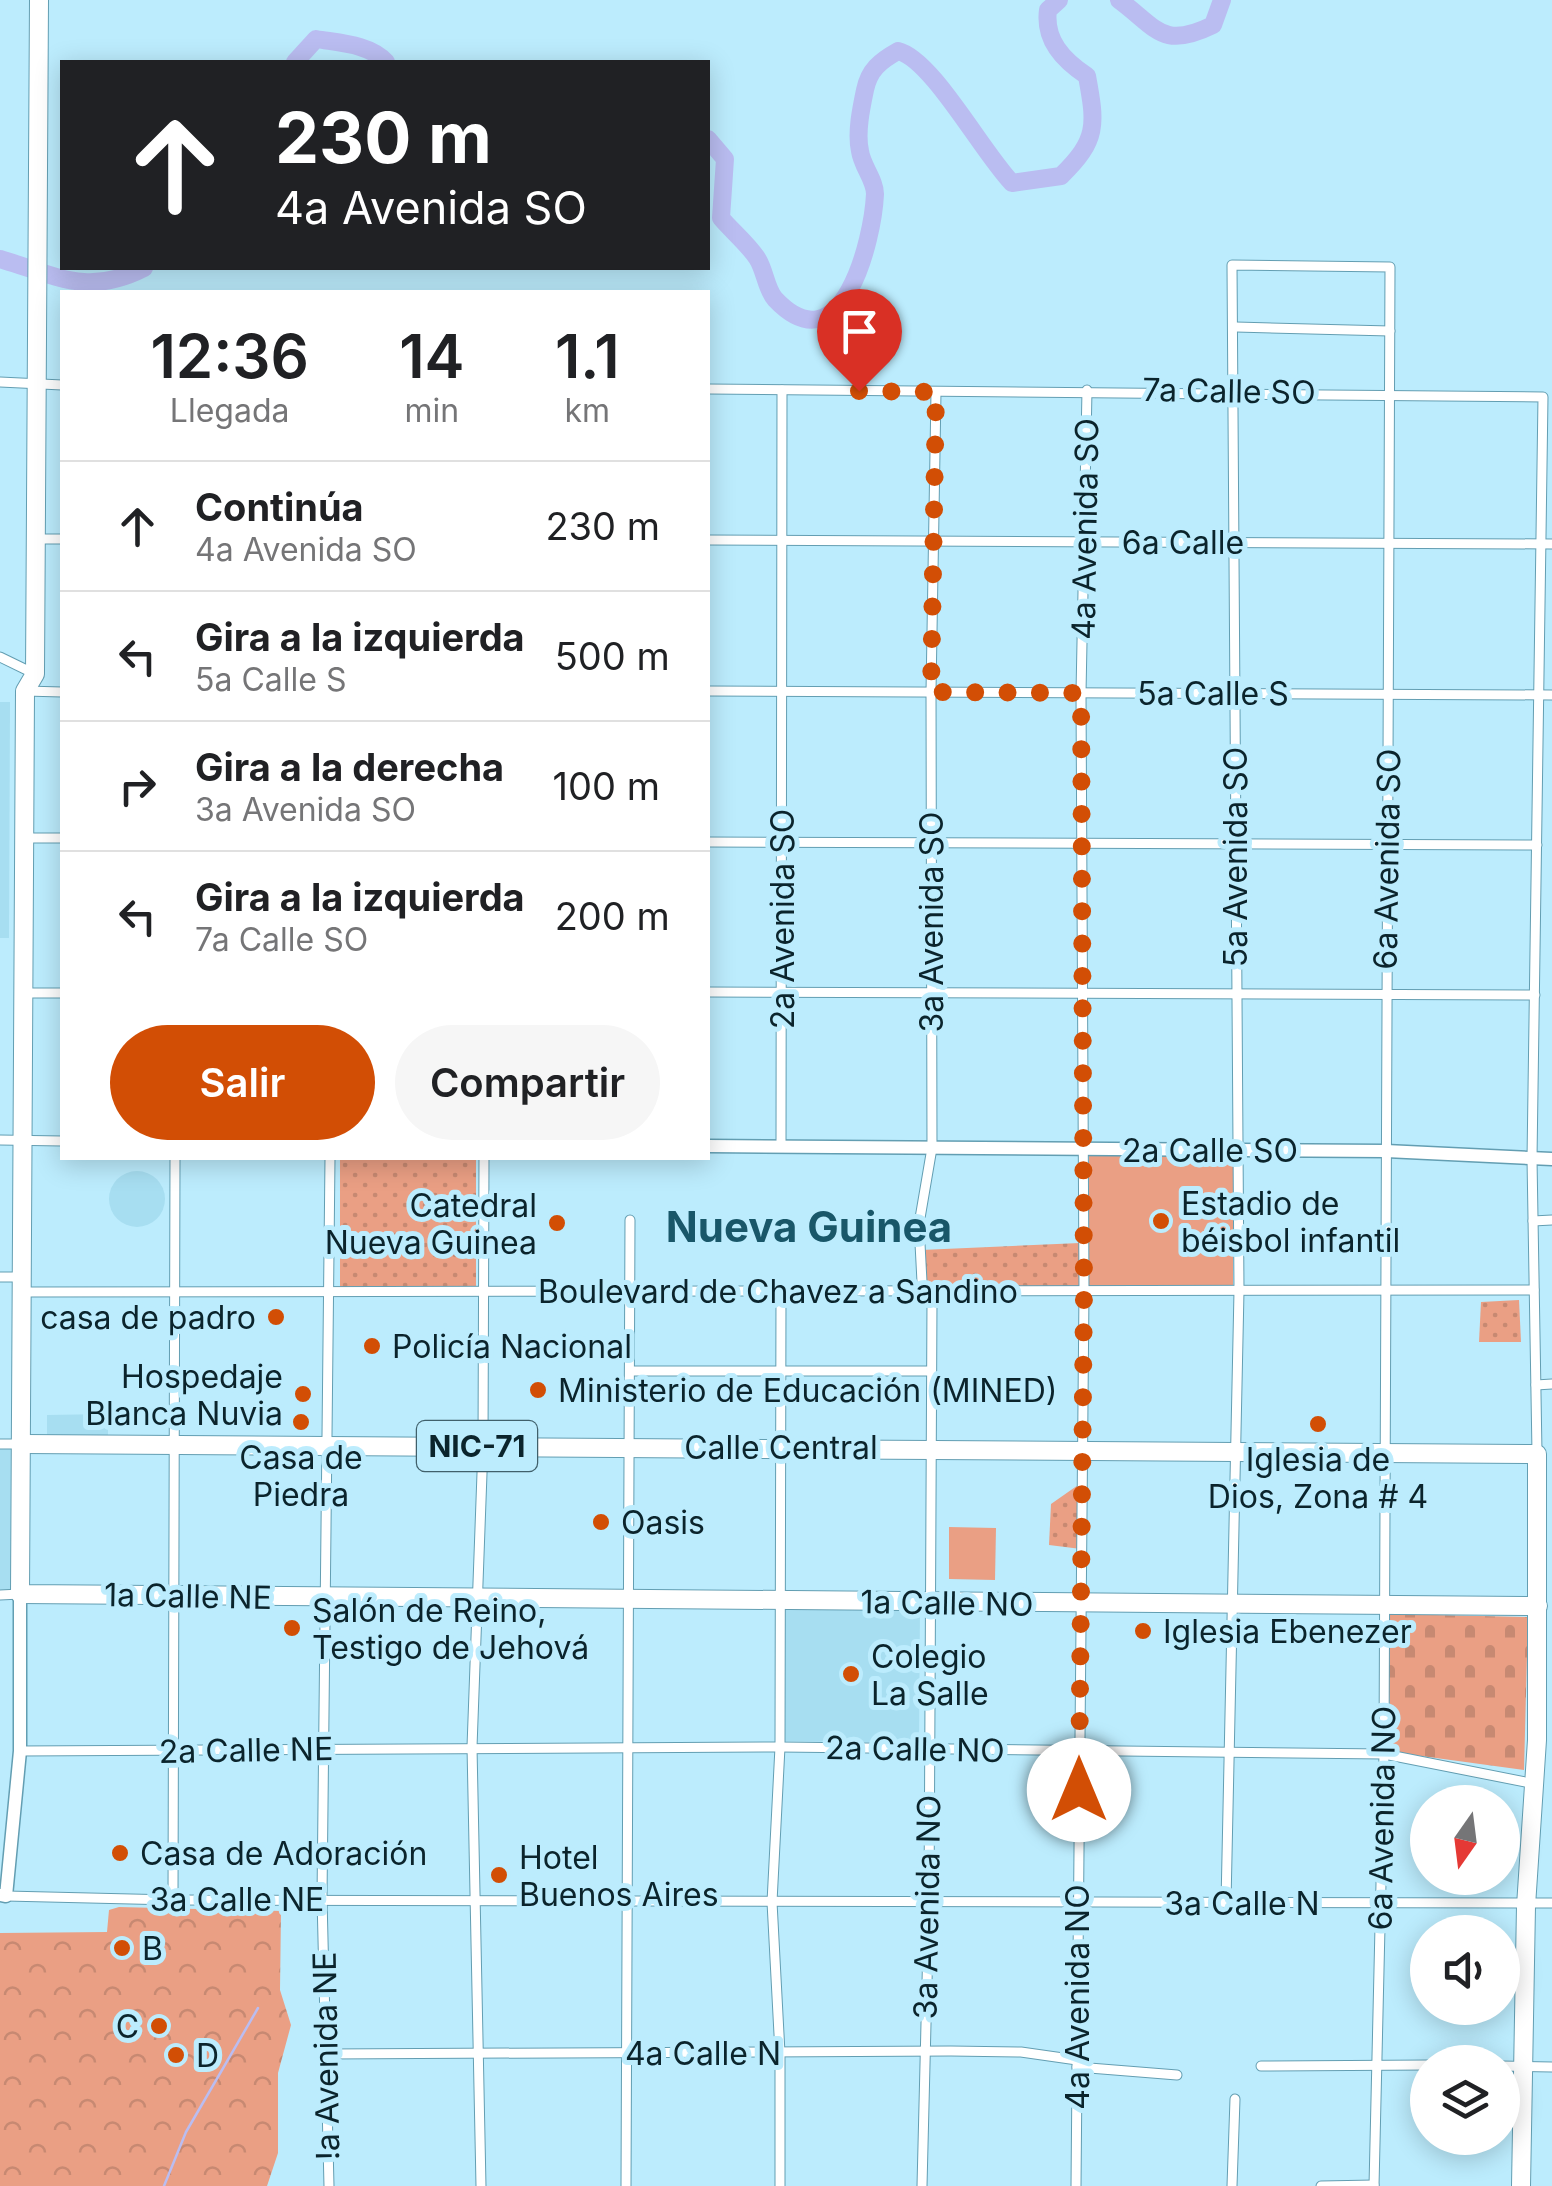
<!DOCTYPE html>
<html lang="es">
<meta charset="utf-8">
<style>
:root{--surface:#fff;--page:#f6f6f6;--text:#202124;--muted:#757577;--line:#e0e0e0;--accent:#d24e05}
body{margin:0;font-family:Inter,sans-serif;background:var(--page);color:var(--text);height:100vh;display:flex;flex-direction:column;font-size:38px;white-space:nowrap}
*{box-sizing:border-box;margin:0}
p{font-size:32px;color:var(--muted)}
.icon{flex:none;width:55px;height:55px;fill:none;stroke:currentColor;stroke-width:2;stroke-linecap:round;stroke-linejoin:round}
.map{position:relative;flex:1;overflow:hidden}
.details{position:absolute;left:60px;top:290px;width:650px;height:870px;display:flex;flex-direction:column;background:var(--surface);border-radius:0px;box-shadow:0 5px 25px #0003}
.details>*{flex:none}
.hud{position:absolute;left:60px;top:60px;width:650px;height:210px;border-radius:0px;box-shadow:0 5px 25px #0003;background:#202124;color:#fff;overflow:hidden}
.needle{width:65px;rotate:194deg}
.fabs{position:absolute;left:1410px;top:1785px;display:grid;gap:20px}
.fabs a{display:grid;place-items:center;width:110px;height:110px;border-radius:50%;background:var(--surface);box-shadow:0 5px 25px #0003;font-size:50px}
.pin{position:absolute;display:grid;place-items:center;width:85px;height:85px;color:#fff;margin:-102px -42px;border-radius:50% 50% 50% 0;rotate:-45deg;box-shadow:0 0 10px #0007}
.pin .icon{rotate:45deg}
.me{position:absolute;width:110px;margin:-55px;rotate:0deg;stroke-linejoin:round;filter:drop-shadow(0 0 8px #0008)}
.turn{display:flex;align-items:center;gap:35px;height:210px;padding:0 50px;font-size:45px}
.turn .icon{width:130px;height:130px;stroke-width:2.5}
.turn b{display:block;font-size:70px;line-height:85px}
.eta{display:flex;justify-content:space-evenly;align-items:center;height:170px;text-align:center}
.eta b{font-size:60px;font-weight:600;line-height:70px}
.cta{display:flex;gap:20px;margin-top:auto;padding:20px 50px}
.cta a{flex:1;height:115px;border-radius:60px;background:var(--accent);color:#fff;font-size:40px;font-weight:600;line-height:115px;text-align:center}
.cta a+a{background:var(--page);color:var(--text)}
ul{padding:0;list-style:none}
li{display:flex;align-items:center;gap:30px;height:130px;padding:0 50px;border-top:2px solid var(--line)}
li div{flex:1}
li b{display:block;font-size:38px}
li em{font-style:normal}
.map>svg:first-child{display:block}
.built{fill:#a7def1}
.green{fill:url(#green-dots)}
.forest{fill:url(#forest-crowns)}
.cemetery{fill:url(#cemetery-stones)}
.pitch{fill:#ea9f84}
.lines{fill:none;stroke-linecap:round;stroke-linejoin:round}
.stream{stroke:#babdf1;stroke-width:2.5}
.river{stroke:#babdf1;stroke-width:18}
.street-casing{stroke:#639eb2;stroke-width:11}
.secondary-casing{stroke:#639eb2;stroke-width:15}
.highway-casing{stroke:#639eb2;stroke-width:20}
.street{stroke:#fff;stroke-width:9}
.secondary{stroke:#fff;stroke-width:12}
.highway{stroke:#fff;stroke-width:18}
.route{stroke:#d24e05;stroke-width:18;stroke-dasharray:0 32.4}
.poi-dot{fill:#d24e05;stroke:#bcecfd;stroke-width:4}
.labels{text-anchor:middle;dominant-baseline:central;stroke-width:10;stroke-linejoin:round;paint-order:stroke}
.shield{fill:#bcecfd;stroke:#40606b;stroke-width:2.5}
.shield-label{font-size:30px;font-weight:bold;fill:#0b242c}
.street-label{font-size:32px;fill:#0b242c;stroke:#bcecfd}
.poi-label{font-size:32px;fill:#0b242c;stroke:#bcecfd;text-anchor:start}
.district-label{font-size:42px;font-weight:bold;fill:#195769;stroke:#bcecfd}
</style>
<div class="map">
<svg width="1552" height="2186" viewBox="0 0 1552 2186">
<defs>
<pattern id="green-dots" width="8" height="8" patternUnits="userSpaceOnUse" patternTransform="scale(2.5)"><rect width="8" height="8" fill="#ea9f84"/><path d="M2 2h.1M6 6h.1" fill="none" stroke="#c78972" stroke-width="1.8" stroke-linecap="round"/></pattern>
<pattern id="forest-crowns" width="20" height="18" patternUnits="userSpaceOnUse" patternTransform="scale(2.5)"><rect width="20" height="18" fill="#ea9f84"/><path d="M2 6a3 3 0 1 1 6 0M12 15a3 3 0 1 1 6 0" fill="none" stroke="#c78972"/></pattern>
<pattern id="cemetery-stones" width="16" height="16" patternUnits="userSpaceOnUse" patternTransform="scale(2.5)"><rect width="16" height="16" fill="#ea9f84"/><path d="M2 7V4a2 2 0 0 1 4 0v3zM10 15v-3a2 2 0 0 1 4 0v3z" fill="#c78972"/></pattern>
</defs>
<rect width="100%" height="100%" fill="#bcecfd"/>
<!-- built -->
<g class="built">
<path d="M0,702H10L9,938H0Z"/>
<circle cx="137" cy="1199" r="28"/>
<path d="M108,1414V1437L47,1438V1415Z"/>
<path d="M0,1448H21L20,1594L0,1595Z"/>
<path d="M784,1606L920,1607L919,1743L783,1741Z"/>
</g>
<!-- green -->
<g class="green">
<rect x="340" y="1158" width="136" height="132"/>
<path d="M1080,1243V1288H936L927,1283L921,1250Z"/>
<path d="M1519,1300L1521,1342H1479L1481,1302Z"/>
<path d="M1081,1483V1549L1049,1545L1051,1504Z"/>
</g>
<!-- forest -->
<path class="forest" d="M119,1907L281,1911L280,1990L291,2025L278,2073V2153L267,2186H0V1933L107,1932L109,1910Z"/>
<!-- cemetery -->
<path class="cemetery" d="M1390,1614L1528,1617L1524,1770L1392,1752L1386,1632Z"/>
<!-- pitch -->
<g class="pitch">
<path d="M1089,1153L1233,1154V1287H1089Z"/>
<path d="M949,1527L996,1528L995,1580L949,1579Z"/>
</g>
<g class="lines">
<!-- stream -->
<path class="stream" d="M164,2186L186,2132L258,2008"/>
<!-- river -->
<g class="river">
<path d="M1119,0C1157,28 1162,50 1213,25L1222,0"/>
<path d="M295,62L316,39C339,43 370,44 386,62"/>
<path d="M708,139L725,159L721,218C732,231 747,243 757,258C765,270 766,289 775,299C842,370 873,239 875,194C875,180 862,166 860,151C856,133 861,109 865,90C869,70 880,61 898,51C932,59 982,152 1012,183L1061,176C1098,140 1096,125 1087,76C1063,60 1044,40 1048,10L1059,0"/>
<path d="M0,259C55,275 87,297 144,268"/>
</g>
<!-- street casing -->
<g class="street-casing">
<g id="street">
<path d="M1236,327L1390,331"/>
<path d="M0,382L62,385"/>
<path d="M708,389L1543,397L1532,1159L1537,1453"/>
<path d="M35,539H62"/>
<path d="M708,540L1552,544"/>
<path d="M0,657L35,674"/>
<path d="M25,691L62,692"/>
<path d="M708,691L1552,695"/>
<path d="M25,838H62"/>
<path d="M708,842L1537,845"/>
<path d="M708,992L1535,995"/>
<path d="M25,993H62"/>
<path d="M0,1140L62,1141"/>
<path d="M781,1147L782,390"/>
<path d="M1533,1221L1552,1220"/>
<path d="M0,1277H22"/>
<path d="M23,1292L1534,1290"/>
<path d="M630,1371H931"/>
<path d="M1536,1385L1552,1384"/>
<path d="M0,1444H21"/>
<path d="M0,1595L20,1594"/>
<path d="M20,1751L780,1747L1384,1754L1535,1784"/>
<path d="M6,1896L173,1900L1552,1903"/>
<path d="M173,1900L175,1158"/>
<path d="M1226,1903L1239,1291L1232,265L1390,267L1384,1754L1374,2186"/>
<path d="M328,2054L951,2051L1021,2052L1077,2060"/>
<path d="M1261,2066L1428,2065"/>
<path d="M1502,2066L1552,2067"/>
<path d="M1077,2067L1177,2075"/>
<path d="M329,2186L322,1898L330,1158"/>
<path d="M481,2186L472,1747L483,1446L484,1158"/>
<path d="M626,2186L630,1220"/>
<path d="M780,2186V2053L772,1902L780,1747L781,1291"/>
<path d="M922,2186L929,1902L932,1300L922,1282L919,1224L932,1148L931,692L936,392"/>
<path d="M1076,2186L1084,1291L1081,693L1087,390"/>
<path d="M1232,2186L1235,2099"/>
<path d="M1321,2186L1374,2185"/>
</g>
</g>
<!-- secondary casing -->
<g class="secondary-casing">
<g id="secondary">
<path d="M708,1146L1386,1151L1552,1159"/>
<path d="M0,1895L6,1896L20,1751V1594"/>
</g>
</g>
<!-- highway casing -->
<g class="highway-casing">
<g id="highway">
<path d="M39,0L35,674L25,691L20,1594L1538,1606"/>
<path d="M24,1444L1537,1454V1740L1526,1906L1521,2186"/>
</g>
</g>
<!-- street -->
<use href="#street" class="street"/>
<!-- secondary -->
<use href="#secondary" class="secondary"/>
<!-- highway -->
<use href="#highway" class="highway"/>
</g>
<g class="lines">
<!-- route -->
<path class="route" d="M859,391L936,392L931,692L1081,693L1084,1291L1079,1790"/>
</g>
<!-- markers -->
<g class="poi-dot">
<circle cx="1161" cy="1221" r="10"/>
<circle cx="557" cy="1223" r="10"/>
<circle cx="276" cy="1317" r="10"/>
<circle cx="372" cy="1346" r="10"/>
<circle cx="538" cy="1390" r="10"/>
<circle cx="303" cy="1394" r="10"/>
<circle cx="301" cy="1422" r="10"/>
<circle cx="1318" cy="1424" r="10"/>
<circle cx="601" cy="1522" r="10"/>
<circle cx="292" cy="1628" r="10"/>
<circle cx="1143" cy="1631" r="10"/>
<circle cx="851" cy="1674" r="10"/>
<circle cx="120" cy="1853" r="10"/>
<circle cx="499" cy="1875" r="10"/>
<circle cx="122" cy="1948" r="10"/>
<circle cx="159" cy="2026" r="10"/>
<circle cx="176" cy="2055" r="10"/>
</g>
<g class="labels">
<!-- shield labels -->
<rect class="shield" x="417" y="1421" width="120" height="50" rx="8"/>
<g class="shield-label">
<text x="477" y="1446">NIC-71</text>
</g>
<!-- street labels -->
<g class="street-label">
<text transform="translate(1229 391) rotate(1)">7a Calle SO</text>
<text transform="translate(1085 529) rotate(-89)">4a Avenida SO</text>
<text x="1183" y="542">6a Calle</text>
<text x="1213" y="693">5a Calle S</text>
<text transform="translate(1235 857) rotate(-90)">5a Avenida SO</text>
<text transform="translate(1387 859) rotate(-89)">6a Avenida SO</text>
<text transform="translate(782 919) rotate(-90)">2a Avenida SO</text>
<text transform="translate(931 922) rotate(-90)">3a Avenida SO</text>
<text x="1210" y="1150">2a Calle SO</text>
<text x="778" y="1291">Boulevard de Chavez a Sandino</text>
<text x="781" y="1447">Calle Central</text>
<text transform="translate(188 1596) rotate(1)">1a Calle NE</text>
<text transform="translate(947 1603) rotate(1)">1a Calle NO</text>
<text transform="translate(915 1749) rotate(1)">2a Calle NO</text>
<text transform="translate(246 1750) rotate(-1)">2a Calle NE</text>
<text transform="translate(1382 1818) rotate(-89)">6a Avenida NO</text>
<text x="237" y="1899">3a Calle NE</text>
<text x="1242" y="1903">3a Calle N</text>
<text transform="translate(927 1907) rotate(-89)">3a Avenida NO</text>
<text transform="translate(1077 1997) rotate(-90)">4a Avenida NO</text>
<text x="703" y="2053">4a Calle N</text>
<text transform="translate(326 2056) rotate(-91)">!a Avenida NE</text>
</g>
<!-- poi labels -->
<g class="poi-label">
<text x="1181" y="1203">Estadio de<tspan x="1181" dy="37">béisbol infantil</tspan></text>
<text x="537" y="1205" text-anchor="end">Catedral<tspan x="537" dy="37">Nueva Guinea</tspan></text>
<text x="256" y="1317" text-anchor="end">casa de padro</text>
<text x="392" y="1346">Policía Nacional</text>
<text x="283" y="1376" text-anchor="end">Hospedaje<tspan x="283" dy="37">Blanca Nuvia</tspan></text>
<text x="558" y="1390">Ministerio de Educación (MINED)</text>
<text x="301" y="1457" text-anchor="middle">Casa de<tspan x="301" dy="37">Piedra</tspan></text>
<text x="1318" y="1459" text-anchor="middle">Iglesia de<tspan x="1318" dy="37">Dios, Zona # 4</tspan></text>
<text x="621" y="1522">Oasis</text>
<text x="312" y="1610">Salón de Reino,<tspan x="312" dy="37">Testigo de Jehová</tspan></text>
<text x="1163" y="1631">Iglesia Ebenezer</text>
<text x="871" y="1656">Colegio<tspan x="871" dy="37">La Salle</tspan></text>
<text x="140" y="1853">Casa de Adoración</text>
<text x="519" y="1857">Hotel<tspan x="519" dy="37">Buenos Aires</tspan></text>
<text x="142" y="1948">B</text>
<text x="139" y="2026" text-anchor="end">C</text>
<text x="196" y="2055">D</text>
</g>
<!-- district labels -->
<g class="district-label">
<text x="809" y="1226">Nueva Guinea</text>
</g>
</g>
</svg>
<div class="fabs">
<a><svg class="needle" viewBox="-14 -14 28 28"><path d="M0-13l5 13h-10z" fill="#e53935"/><path d="M0 13l5-13h-10z" fill="#757577"/></svg></a>
<a><svg class="icon" aria-label="sound" viewBox="0 0 24 24"><path d="M4 9h4l5-4v14l-5-4H4zM17 9q2 3 0 6"/></svg></a>
<a><svg class="icon" aria-label="layers" viewBox="0 0 24 24"><path d="M12 4l9 5-9 5-9-5zM3 14l9 5 9-5"/></svg></a>
</div>
<div class="pin" style="left:859px;top:391px;background:#d93025"><svg class="icon" aria-label="arrive" viewBox="0 0 24 24"><path d="M6 21V4h12l-3 4 3 4H6"/></svg></div>
<svg class="me" style="left:1079px;top:1790px" viewBox="-20 -20 40 40"><circle r="19" fill="#fff"/><path d="M0-13L10 11 0 6-10 11z" fill="#d24e05"/></svg>
<div class="hud">
<div class="turn"><svg class="icon" aria-label="ahead" viewBox="0 0 24 24"><path d="M12 20V5M6 11l6-6 6 6"/></svg><div><b>230 m</b>4a Avenida SO</div></div>
</div>
<section class="details">
<div class="eta">
<div><b>12:36</b><p>Llegada</p></div>
<div><b>14</b><p>min</p></div>
<div><b>1.1</b><p>km</p></div>
</div>
<ul>
<li><svg class="icon" aria-label="ahead" viewBox="0 0 24 24"><path d="M12 20V5M6 11l6-6 6 6"/></svg><div><b>Continúa</b><p>4a Avenida SO</p></div><em>230 m</em></li>
<li><svg class="icon" aria-label="left" viewBox="0 0 24 24"><path d="M17 20v-9H6M10 6l-5 5 5 5"/></svg><div><b>Gira a la izquierda</b><p>5a Calle S</p></div><em>500 m</em></li>
<li><svg class="icon" aria-label="right" viewBox="0 0 24 24"><path d="M7 20v-9h11M14 6l5 5-5 5"/></svg><div><b>Gira a la derecha</b><p>3a Avenida SO</p></div><em>100 m</em></li>
<li><svg class="icon" aria-label="left" viewBox="0 0 24 24"><path d="M17 20v-9H6M10 6l-5 5 5 5"/></svg><div><b>Gira a la izquierda</b><p>7a Calle SO</p></div><em>200 m</em></li>
</ul>
<div class="cta"><a>Salir</a><a>Compartir</a></div>
</section>
</div>
